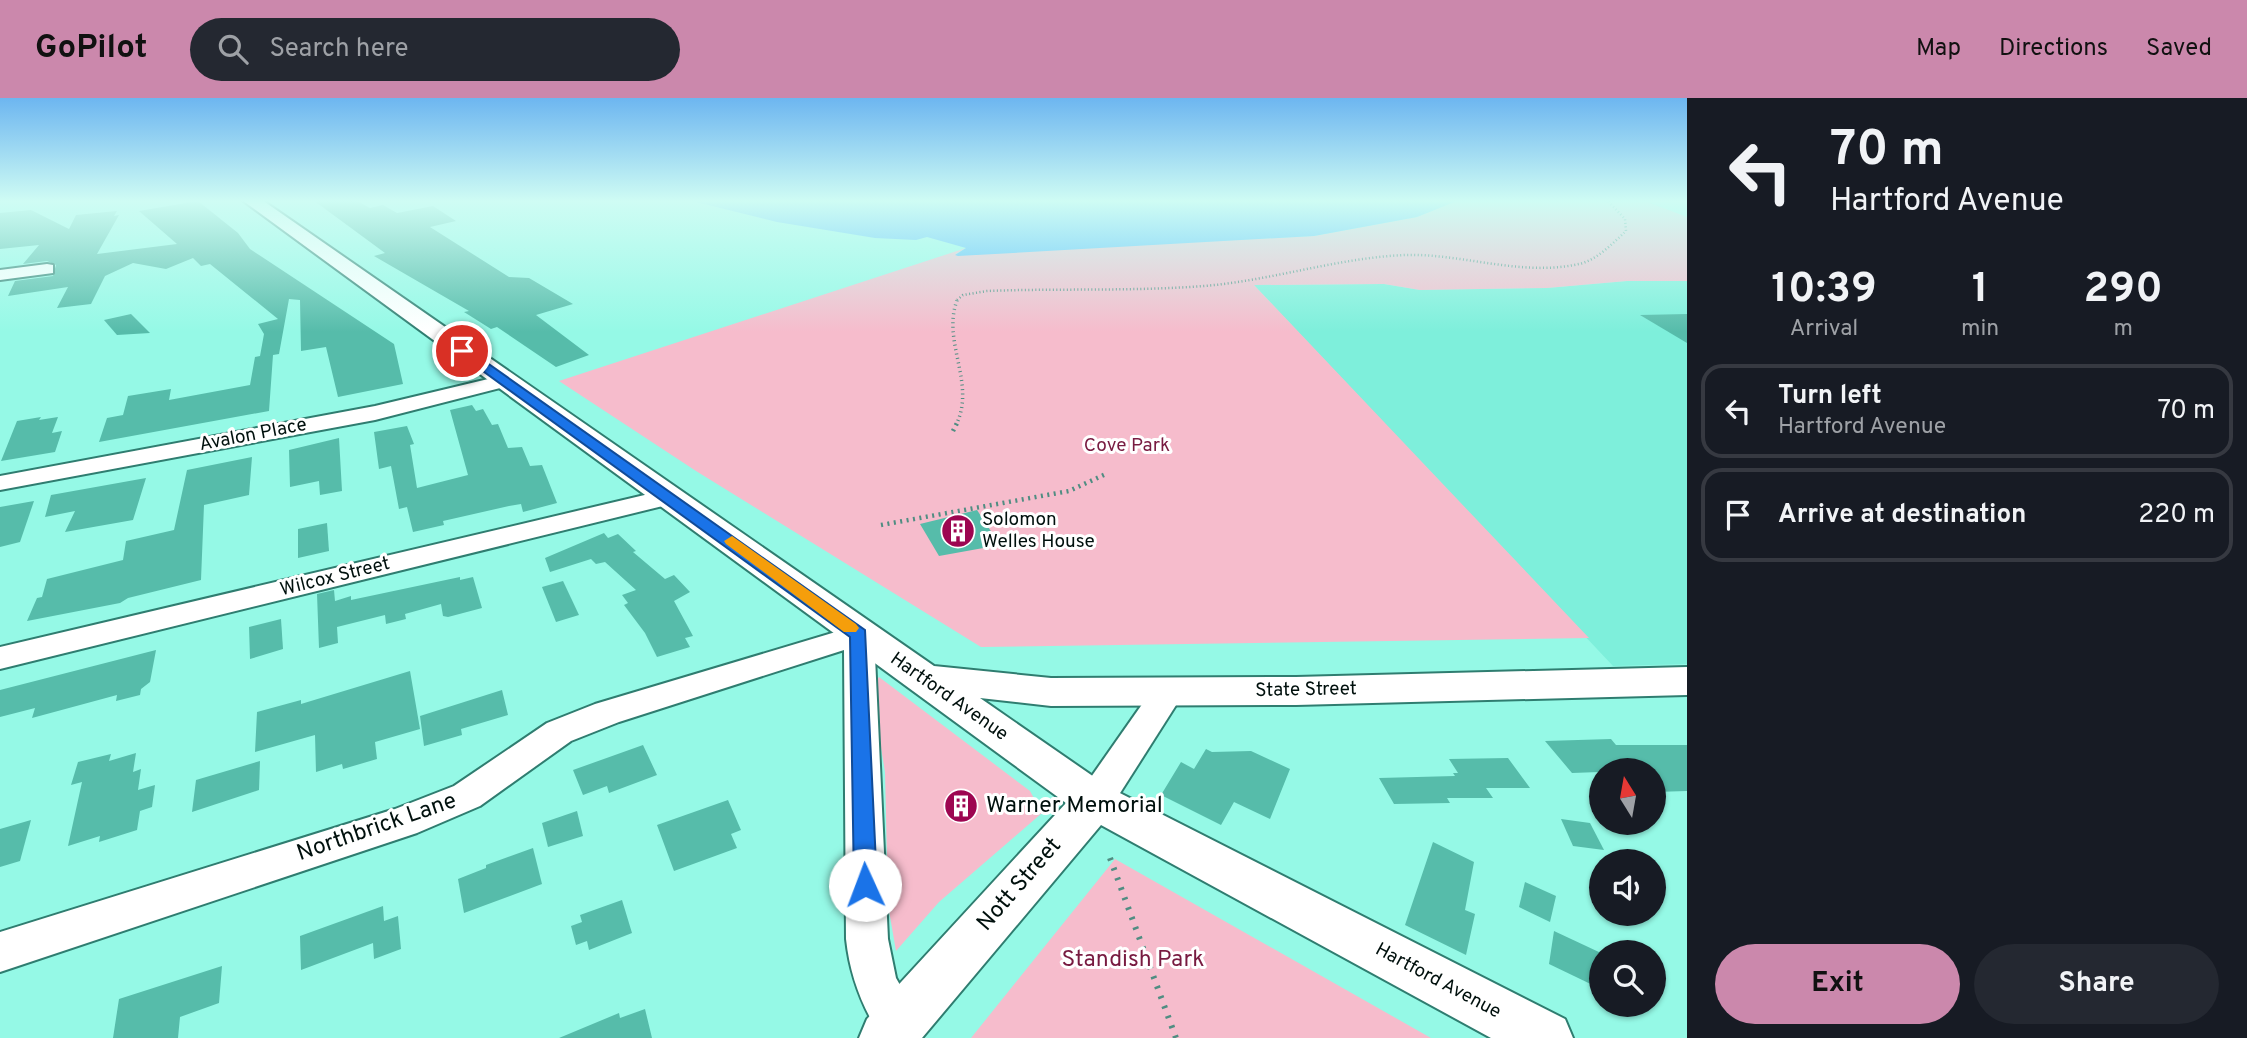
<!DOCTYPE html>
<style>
:root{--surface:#171b24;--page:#242831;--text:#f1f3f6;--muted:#9ea1a6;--line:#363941;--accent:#cb88ac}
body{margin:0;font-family:Overpass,sans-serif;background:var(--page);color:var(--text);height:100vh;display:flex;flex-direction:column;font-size:26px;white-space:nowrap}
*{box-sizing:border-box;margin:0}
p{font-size:23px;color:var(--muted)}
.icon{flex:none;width:38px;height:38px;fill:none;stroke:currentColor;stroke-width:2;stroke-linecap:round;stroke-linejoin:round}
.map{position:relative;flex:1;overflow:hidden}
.sheet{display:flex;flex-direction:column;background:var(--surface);width:560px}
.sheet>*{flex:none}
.hud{background:#171b24;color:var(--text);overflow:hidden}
.needle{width:46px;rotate:349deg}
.fabs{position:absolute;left:1589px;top:660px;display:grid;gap:14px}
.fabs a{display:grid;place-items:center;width:77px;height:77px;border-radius:50%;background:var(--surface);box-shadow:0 2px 5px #0004;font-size:35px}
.pin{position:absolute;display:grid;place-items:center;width:60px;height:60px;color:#fff;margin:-30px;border:4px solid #fff;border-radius:50%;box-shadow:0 2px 7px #0007}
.me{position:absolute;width:77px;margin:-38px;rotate:358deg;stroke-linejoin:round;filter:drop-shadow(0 0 5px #0008)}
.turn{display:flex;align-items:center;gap:24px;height:147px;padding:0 28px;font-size:32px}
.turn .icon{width:91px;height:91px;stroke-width:2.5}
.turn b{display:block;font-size:49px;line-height:60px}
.eta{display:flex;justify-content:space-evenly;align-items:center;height:119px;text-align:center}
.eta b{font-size:42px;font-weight:700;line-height:49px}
.primary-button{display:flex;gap:14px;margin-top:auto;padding:14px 28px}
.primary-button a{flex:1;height:80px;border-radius:42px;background:var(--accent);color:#111;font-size:28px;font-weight:700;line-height:80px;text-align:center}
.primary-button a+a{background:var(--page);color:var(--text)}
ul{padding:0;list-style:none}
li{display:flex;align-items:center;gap:21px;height:94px;margin:0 14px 10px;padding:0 14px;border:4px solid var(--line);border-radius:21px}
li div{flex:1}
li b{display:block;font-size:26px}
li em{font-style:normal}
header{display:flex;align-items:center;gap:42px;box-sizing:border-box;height:98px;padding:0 35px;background:var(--accent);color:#111}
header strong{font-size:33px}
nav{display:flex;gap:38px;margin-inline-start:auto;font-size:24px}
.search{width:490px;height:63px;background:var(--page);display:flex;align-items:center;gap:18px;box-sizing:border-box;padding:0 24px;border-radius:38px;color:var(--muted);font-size:26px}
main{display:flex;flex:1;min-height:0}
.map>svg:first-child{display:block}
.built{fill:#7eefdb}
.green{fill:#f6bccc}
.water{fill:#54b9fb}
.building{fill:#56bcaa}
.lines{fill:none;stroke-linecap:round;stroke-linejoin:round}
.minor-casing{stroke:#2f7d70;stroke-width:4}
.tertiary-casing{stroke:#2f7d70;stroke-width:4}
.path-far3{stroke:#508d82;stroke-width:2.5;stroke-dasharray:1 2.5;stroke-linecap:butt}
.path-far2{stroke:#508d82;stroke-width:3.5;stroke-dasharray:1 3.5;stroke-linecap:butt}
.path-far1{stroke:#508d82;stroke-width:4.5;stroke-dasharray:2 4.5;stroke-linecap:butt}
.path{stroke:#508d82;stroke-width:6;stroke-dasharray:2.5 8;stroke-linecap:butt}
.minor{fill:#fff;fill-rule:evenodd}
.tertiary{fill:#fff;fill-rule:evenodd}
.route{fill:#1a73e8;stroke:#114b97;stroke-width:2}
.slow{fill:#f59e0b}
.labels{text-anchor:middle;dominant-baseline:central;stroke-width:6;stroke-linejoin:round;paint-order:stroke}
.street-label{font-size:19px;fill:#00100d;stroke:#fff}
.park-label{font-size:19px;fill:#781b41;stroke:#fff}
.poi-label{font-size:19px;fill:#00100d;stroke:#fff;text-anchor:start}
.near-poi-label{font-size:23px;fill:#00100d;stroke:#fff;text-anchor:start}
.near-street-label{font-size:23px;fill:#00100d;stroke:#fff}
.near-park-label{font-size:23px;fill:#781b41;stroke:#fff}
</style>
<header>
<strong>GoPilot</strong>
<div class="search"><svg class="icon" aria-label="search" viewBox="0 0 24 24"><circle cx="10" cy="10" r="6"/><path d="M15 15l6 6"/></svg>Search here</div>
<nav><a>Map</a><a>Directions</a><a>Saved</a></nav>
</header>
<main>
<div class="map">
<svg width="1687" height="940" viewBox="0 0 1687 940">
<rect width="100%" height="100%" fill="#95f9e6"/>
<!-- built -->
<path class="built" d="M1627,183H1687V566L1613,568L1254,187L1384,186L1420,192L1547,190Z"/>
<!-- green -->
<g class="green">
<path d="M1459,102H1642L1687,119V183H1627L1547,190L1420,192L1384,186L1254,187L1589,540L981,549L696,373L559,283L966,150L956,156L1314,138L1417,119Z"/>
<path d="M879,579L1030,693L1042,715L939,804L896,853L888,807L885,674L871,589Z"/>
<path d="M1115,761L1431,940H971Z"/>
</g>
<!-- water -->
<path class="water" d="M688,102H1459L1417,119L1314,138L958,158L955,157L966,150L927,139L916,142L875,140L777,124Z"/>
<!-- building -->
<g class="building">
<path d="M313,102H355L370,110L383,107L397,115L433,108L456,123L430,129L509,179L529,180L573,206L536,217L589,257L556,269L497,229L491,231L464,214L469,213L374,158L385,155Z"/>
<path d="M198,103L238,135L250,151L394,246L403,286L338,299L326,249L301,253L300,202L289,201L279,256L273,257L269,313L99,344L107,320L123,317L128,298L171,291L169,302L250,287L255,259L260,258L264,236L258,226L278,221L210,166L201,168L193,160L166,171L133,165L105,178L91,206L57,210L68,189L8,198L15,183L53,178L56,167L47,163L23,166L39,147L0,151V115L31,112L69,131L76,117L117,113L114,118L119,117L97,156L177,146L139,113Z"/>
<path d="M131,216L150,235L117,237L104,222Z"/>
<path d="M1687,216V245L1640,217Z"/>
<path d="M472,307L476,313L483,311L492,327L498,326L508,350L522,349L530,368L542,367L557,405L523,414L521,406L509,408L443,423L444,427L413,434L407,409L399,411L391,368L379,371L374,334L407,328L414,346L410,347L417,390L468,377L450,312Z"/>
<path d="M41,319L39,322L58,319L52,335L62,333L55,354L1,363L17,323Z"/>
<path d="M339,340L342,393L320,397L319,383L290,389L289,352Z"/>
<path d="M252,359L249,397L204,407L201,482L128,500L120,505L27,523L37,500L42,499L47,481L123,462L126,443L174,432L187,372Z"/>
<path d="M146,380L133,422L65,434L75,413L45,419L51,397Z"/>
<path d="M34,403L20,444L0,449V409Z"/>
<path d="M977,412L1000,447L939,458L920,426Z"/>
<path d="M327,425L329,453L298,460V431Z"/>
<path d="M604,435L608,440L618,436L636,453L633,454L665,481L674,477L690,494L674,503L693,538L685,540L690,549L657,559L645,535L624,507L628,505L622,497L636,492L605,464L596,466L591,461L550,474L545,460Z"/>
<path d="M460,479V482L473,479L482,510L448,519L443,518L441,506L405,516L406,521L386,526L385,517L337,529L338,545L319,550L317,496L334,492L335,503L351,498V502Z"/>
<path d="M563,483L579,517L556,524L542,489Z"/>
<path d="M281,521L283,551L250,561L249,529Z"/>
<path d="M156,552L150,584L141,591L140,597L116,603L117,597L32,620L35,610L0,619V592Z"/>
<path d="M410,573L420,631L375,644L377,661L343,671L342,666L316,674L315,637L255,654L257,614L301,602V606Z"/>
<path d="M502,592L508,617L461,631L462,637L424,648L420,618Z"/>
<path d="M1611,641L1616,647H1687V693L1654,694V672L1572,675L1545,643Z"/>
<path d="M643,647L657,677L609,695L607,688L583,697L573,672Z"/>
<path d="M1206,651L1212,654L1251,653L1290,671L1270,721L1234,704L1221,727L1161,697L1181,664L1194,671Z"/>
<path d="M136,655L133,674L141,671L138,692L155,687L152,709L140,713L137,732L99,744L100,738L68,748L82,684L71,687L78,664L111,656L109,663Z"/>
<path d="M1508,660L1530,690H1486L1493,700H1447L1450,705L1394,706L1379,680L1455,678L1453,675H1458L1449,661Z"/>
<path d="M260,663L259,692L192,714L196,682Z"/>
<path d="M728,702L741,732L731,736L737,750L674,773L657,727Z"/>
<path d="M577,713L583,738L548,749L542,725Z"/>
<path d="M1561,721L1590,725L1604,752L1573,748Z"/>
<path d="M31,722L20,763L0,769V731Z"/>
<path d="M1433,744L1474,764L1465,812L1475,816L1466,857L1405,827Z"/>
<path d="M533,750L542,786L464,815L458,781L486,770V767Z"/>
<path d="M1525,784L1556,798L1550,824L1519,809Z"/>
<path d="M622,802L632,835L589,852L587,843L576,847L571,828L582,824L580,817Z"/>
<path d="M383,808L384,823L398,818L401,851L374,861L373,845L301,872L300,838Z"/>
<path d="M1554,833L1601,855V891L1549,866Z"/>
<path d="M222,868L219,905L180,919L178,940H113L119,901Z"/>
<path d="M645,911L652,940H559L619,915L620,920Z"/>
</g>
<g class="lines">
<!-- minor casing -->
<g class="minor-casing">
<g id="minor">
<path d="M47,166L53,167V175L0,182V172Z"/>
<path d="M505,277L515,283L512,287L375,322L0,392V378L375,308Z"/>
<path d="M670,391L679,394L683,399L679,404L0,571V549Z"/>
<path d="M859,527L870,530L874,537L888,841L896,880L922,925L915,940H882C862,909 850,878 846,841L844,552L619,624L571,643L480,708L417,735L0,874V834L395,711L454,688L547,625L595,606Z"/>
<path d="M1169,581L1181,585L1185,593L1108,714L1095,718L1082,714L1077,703L1082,692L1157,585Z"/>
</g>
</g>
<!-- tertiary casing -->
<g class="tertiary-casing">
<path id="tertiary" d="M242,102H262L934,568L1051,580L1296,579L1687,569V597L1296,607L1051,608L980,600L1110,690L1565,921L1573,940H1491L1101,727L922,940H859L867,921L1066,705Z"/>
</g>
<!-- path-far3 -->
<path class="path-far3" d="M957,202L963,197L987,193C1063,190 1139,194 1215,187C1279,180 1340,160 1404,157C1462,155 1521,179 1579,166C1597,162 1613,145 1626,133L1625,121L1607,102"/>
<!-- path-far2 -->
<path class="path-far2" d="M956,327C977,285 940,242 958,200"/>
<!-- path-far1 -->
<g class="path-far1">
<path d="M953,333L957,325"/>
<path d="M881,427L1069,393L1108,375"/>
</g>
<!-- path -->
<path class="path" d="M1110,760L1176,940"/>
<!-- minor -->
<use href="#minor" class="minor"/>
<!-- tertiary -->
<use href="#tertiary" class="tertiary"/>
</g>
<!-- sky -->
<linearGradient id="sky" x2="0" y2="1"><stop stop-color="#6db6f0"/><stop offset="0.44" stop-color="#cffcf4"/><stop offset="1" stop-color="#cffcf4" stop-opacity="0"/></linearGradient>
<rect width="1687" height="234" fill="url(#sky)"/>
<!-- route -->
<path class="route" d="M458,250H466L865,532L877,787L873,794L865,797L857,794L854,787L850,539L458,255Z"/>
<!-- slow -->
<path class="slow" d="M732,438L856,526L859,530L856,534H844L726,446L724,443Z"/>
<!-- icons -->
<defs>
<g id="building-disc" transform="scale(1.75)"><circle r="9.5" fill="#9d0651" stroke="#fff"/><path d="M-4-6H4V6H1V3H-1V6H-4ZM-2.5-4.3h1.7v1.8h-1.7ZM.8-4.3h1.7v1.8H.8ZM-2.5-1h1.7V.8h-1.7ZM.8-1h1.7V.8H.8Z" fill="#fff"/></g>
</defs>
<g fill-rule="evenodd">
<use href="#building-disc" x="958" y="433"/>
<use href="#building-disc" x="961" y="708"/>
</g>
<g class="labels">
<!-- street labels -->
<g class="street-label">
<text transform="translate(253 337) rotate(-11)">Avalon Place</text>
<text transform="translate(335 479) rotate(-14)">Wilcox Street</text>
<text transform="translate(1306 592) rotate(-1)">State Street</text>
<text transform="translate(949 599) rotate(35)">Hartford Avenue</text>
<text transform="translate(1438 883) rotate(28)">Hartford Avenue</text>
</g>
<!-- park labels -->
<g class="park-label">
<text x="1127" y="348">Cove Park</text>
</g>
<!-- poi labels -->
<g class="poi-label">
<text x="982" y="422">Solomon<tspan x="982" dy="22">Welles House</tspan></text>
</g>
<!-- near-poi labels -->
<g class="near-poi-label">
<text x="986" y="708">Warner Memorial</text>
</g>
<!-- near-street labels -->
<g class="near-street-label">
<text transform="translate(377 730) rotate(-19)">Northbrick Lane</text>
<text transform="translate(1020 787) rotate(-49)">Nott Street</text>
</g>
<!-- near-park labels -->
<g class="near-park-label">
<text x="1133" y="862">Standish Park</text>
</g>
</g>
</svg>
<div class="fabs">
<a><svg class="needle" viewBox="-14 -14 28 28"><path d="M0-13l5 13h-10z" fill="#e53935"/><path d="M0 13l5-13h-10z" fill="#9ea1a6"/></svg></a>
<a><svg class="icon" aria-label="sound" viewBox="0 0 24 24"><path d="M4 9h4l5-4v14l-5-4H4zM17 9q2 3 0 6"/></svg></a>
<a><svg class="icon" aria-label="search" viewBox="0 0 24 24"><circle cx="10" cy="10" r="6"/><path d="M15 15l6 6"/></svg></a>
</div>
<div class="pin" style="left:462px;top:253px;background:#d93025"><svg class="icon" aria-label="arrive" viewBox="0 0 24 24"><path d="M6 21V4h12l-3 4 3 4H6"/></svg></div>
<svg class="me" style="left:865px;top:787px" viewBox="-20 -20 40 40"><circle r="19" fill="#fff"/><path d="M0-13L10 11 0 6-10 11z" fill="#1a73e8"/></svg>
</div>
<section class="sheet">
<div class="hud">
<div class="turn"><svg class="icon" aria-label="left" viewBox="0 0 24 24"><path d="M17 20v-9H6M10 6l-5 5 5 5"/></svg><div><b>70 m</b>Hartford Avenue</div></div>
</div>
<div class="eta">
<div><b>10:39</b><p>Arrival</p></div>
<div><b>1</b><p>min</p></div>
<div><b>290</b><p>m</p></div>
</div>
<ul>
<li><svg class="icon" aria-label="left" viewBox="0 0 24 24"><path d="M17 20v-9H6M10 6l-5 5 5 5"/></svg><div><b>Turn left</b><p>Hartford Avenue</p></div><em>70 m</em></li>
<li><svg class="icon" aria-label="arrive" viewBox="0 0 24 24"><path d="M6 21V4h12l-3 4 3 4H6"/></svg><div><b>Arrive at destination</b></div><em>220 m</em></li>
</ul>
<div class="primary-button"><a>Exit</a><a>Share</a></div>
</section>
</main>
